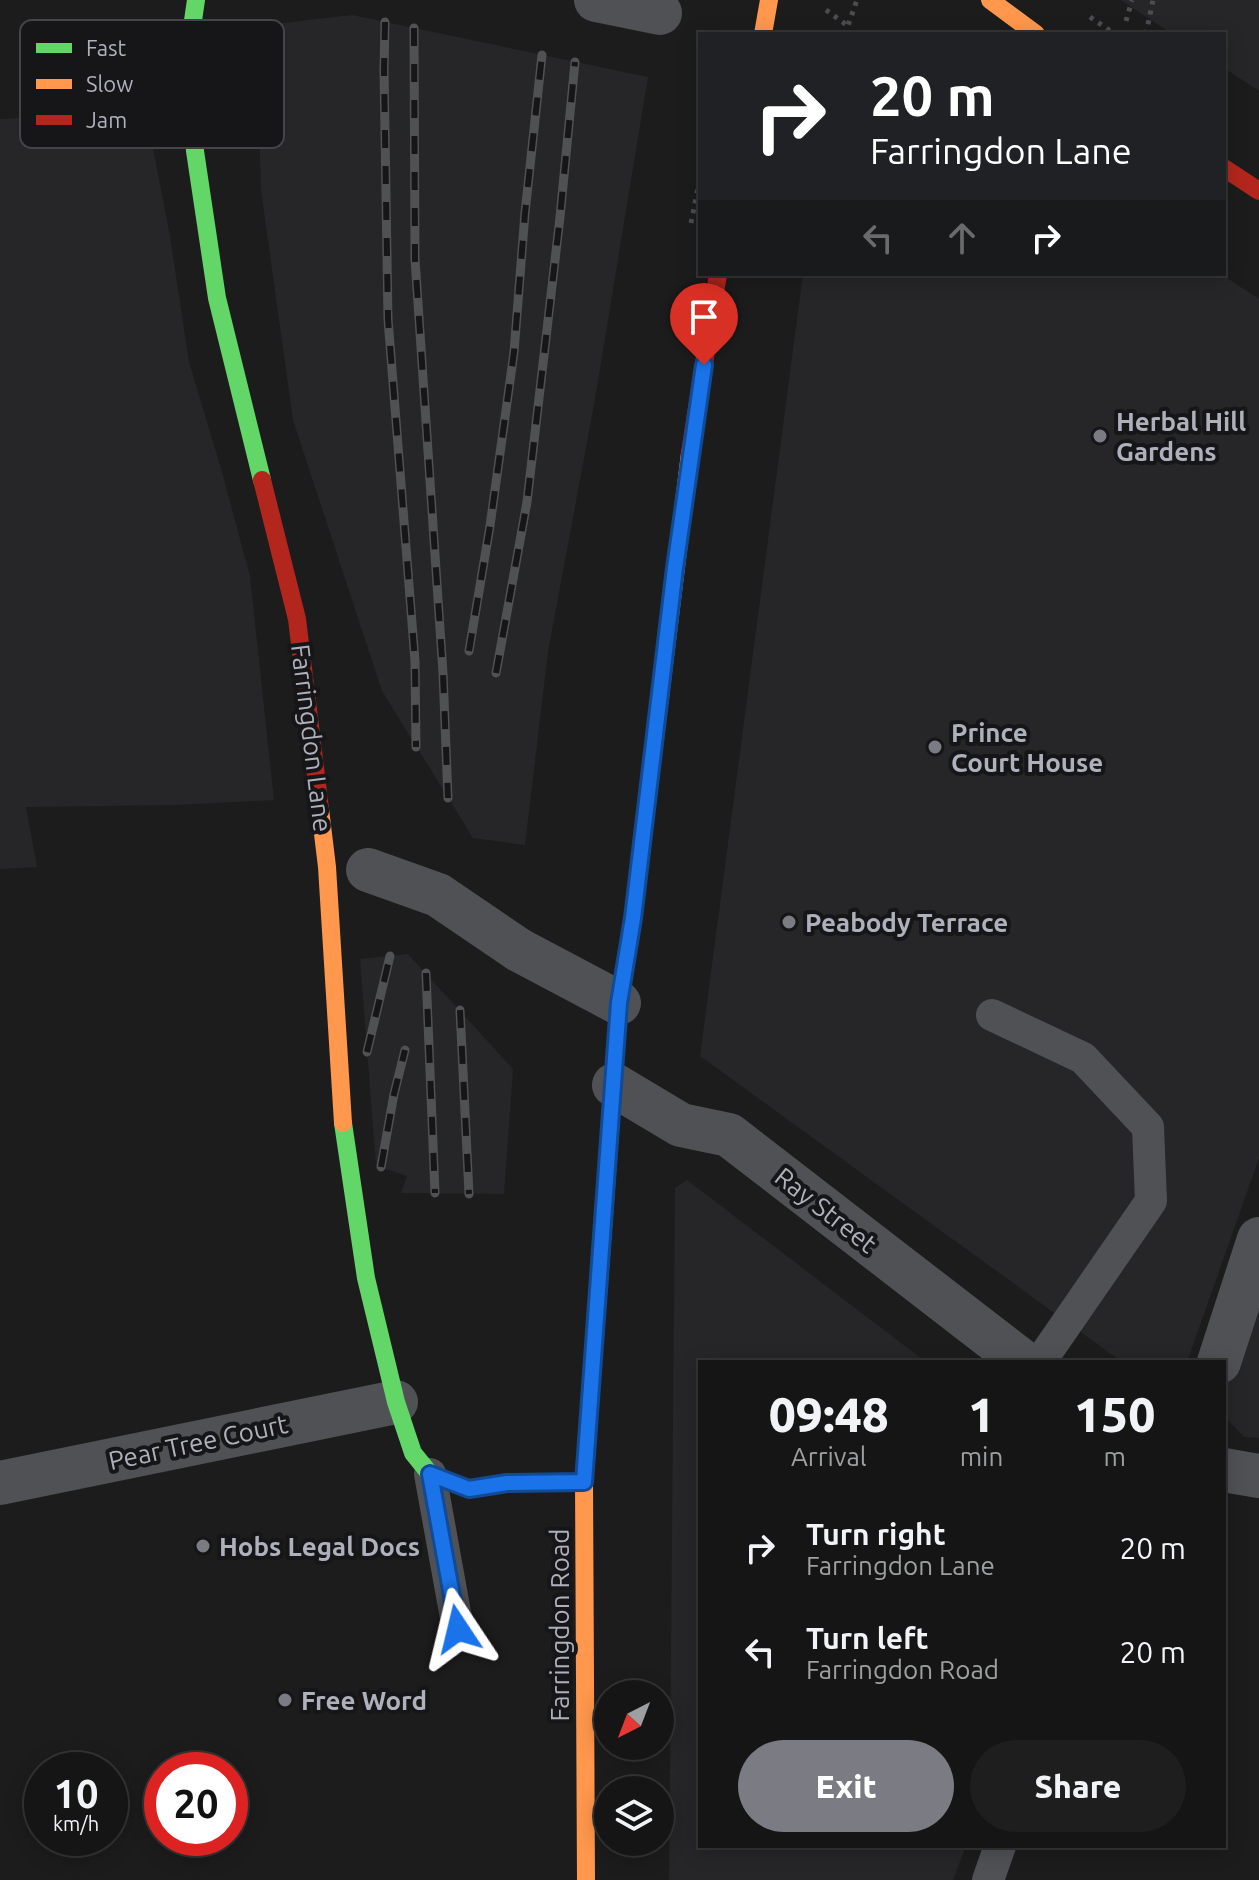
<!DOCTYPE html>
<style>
:root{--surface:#151515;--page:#1e1e1e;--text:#f1f3f6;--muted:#9d9fa0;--line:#343434;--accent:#7b7c83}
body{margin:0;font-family:Ubuntu,sans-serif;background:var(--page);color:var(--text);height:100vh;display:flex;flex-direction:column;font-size:30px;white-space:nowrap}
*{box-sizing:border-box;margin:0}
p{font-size:26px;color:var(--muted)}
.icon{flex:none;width:44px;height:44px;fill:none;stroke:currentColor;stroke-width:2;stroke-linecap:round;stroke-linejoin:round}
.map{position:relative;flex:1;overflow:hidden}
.details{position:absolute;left:698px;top:1360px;width:528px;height:488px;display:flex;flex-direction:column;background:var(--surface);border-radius:0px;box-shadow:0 4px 20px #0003,0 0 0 2px var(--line)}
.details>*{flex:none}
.banner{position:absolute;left:698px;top:32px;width:528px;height:244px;border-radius:0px;box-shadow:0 4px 20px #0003,0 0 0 2px var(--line);background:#202124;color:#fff;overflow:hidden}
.needle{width:52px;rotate:222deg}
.fabs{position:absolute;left:594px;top:1680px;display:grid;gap:16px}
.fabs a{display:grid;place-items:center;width:80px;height:80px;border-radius:50%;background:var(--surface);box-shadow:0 4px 20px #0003,0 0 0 2px var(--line);font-size:40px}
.speed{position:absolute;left:24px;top:1752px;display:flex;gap:16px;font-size:40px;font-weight:700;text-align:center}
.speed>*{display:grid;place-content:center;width:104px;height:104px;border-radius:50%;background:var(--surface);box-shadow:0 4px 20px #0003,0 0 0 2px var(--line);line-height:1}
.speed small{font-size:20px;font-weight:400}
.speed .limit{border:12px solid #d22;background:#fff;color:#111}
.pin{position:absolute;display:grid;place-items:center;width:68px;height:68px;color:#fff;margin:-82px -34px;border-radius:50% 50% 50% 0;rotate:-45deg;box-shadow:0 0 8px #0007}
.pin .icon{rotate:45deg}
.me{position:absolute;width:88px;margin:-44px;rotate:350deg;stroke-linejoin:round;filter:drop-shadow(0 0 6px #0008)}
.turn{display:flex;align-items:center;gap:28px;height:168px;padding:0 40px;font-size:36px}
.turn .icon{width:104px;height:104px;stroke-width:2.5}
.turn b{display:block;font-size:56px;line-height:68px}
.lanes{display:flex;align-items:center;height:76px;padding:0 40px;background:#0003;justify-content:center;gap:40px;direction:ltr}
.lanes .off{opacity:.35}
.eta{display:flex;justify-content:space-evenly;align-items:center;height:136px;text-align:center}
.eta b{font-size:48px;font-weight:800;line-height:56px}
.action{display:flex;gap:16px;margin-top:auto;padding:16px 40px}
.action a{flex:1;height:92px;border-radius:48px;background:var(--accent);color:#fff;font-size:32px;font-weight:800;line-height:92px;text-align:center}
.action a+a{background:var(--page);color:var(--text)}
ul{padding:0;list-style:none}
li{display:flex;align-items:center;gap:24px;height:104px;padding:0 40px}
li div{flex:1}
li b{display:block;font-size:30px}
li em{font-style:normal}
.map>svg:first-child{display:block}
.built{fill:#262629}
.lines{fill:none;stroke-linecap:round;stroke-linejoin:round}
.path{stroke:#4c4d50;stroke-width:5;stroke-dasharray:4 6;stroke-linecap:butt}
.lane{stroke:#505155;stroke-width:32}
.street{stroke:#505155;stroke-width:44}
.fast{stroke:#63d668;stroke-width:18}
.slow{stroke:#ff974d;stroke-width:18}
.jam{stroke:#b3261e;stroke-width:18}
.rail-casing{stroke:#505153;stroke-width:9}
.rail{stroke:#161618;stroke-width:6;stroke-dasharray:18;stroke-linecap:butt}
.street-bridge{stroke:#505155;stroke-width:44}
.route-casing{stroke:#114b97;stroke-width:20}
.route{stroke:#1a73e8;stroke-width:14}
.poi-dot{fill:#7b7c83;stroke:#161618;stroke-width:3}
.labels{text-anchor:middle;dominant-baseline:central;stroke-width:8;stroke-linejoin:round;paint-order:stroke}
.poi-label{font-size:26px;font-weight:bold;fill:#aeb0bb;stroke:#161618;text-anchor:start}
.street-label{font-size:26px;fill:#aeb0bb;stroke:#161618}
.key{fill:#161618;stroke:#444449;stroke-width:2}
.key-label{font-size:22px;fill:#aeb0bb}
</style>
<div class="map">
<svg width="1259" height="1880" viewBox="0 0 1259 1880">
<rect width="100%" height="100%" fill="#1c1c1c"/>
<!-- built -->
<g class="built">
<path d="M1121,0H1259V91L1224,68V34H1172Z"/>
<path d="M352,15L648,77L595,399L548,652L525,845L473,838L382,691L293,420L261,190L258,100L262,52L267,34L274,24Z"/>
<path d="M144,102L170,236L189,362L222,472L250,576L274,800L174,805L26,807L37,867L0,869V119L83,115L88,114L87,109Z"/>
<path d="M803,274H1221L1259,299V1158L1187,1362H1122L700,1056Z"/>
<path d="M408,954L513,1069L504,1194L401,1193L407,1176L376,1166L360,959Z"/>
<path d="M687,1180L926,1362H700V1846H966L953,1880H669L675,1188Z"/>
<path d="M1259,1297V1438L1244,1437L1224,1416V1392Z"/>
</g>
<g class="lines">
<!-- path -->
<g class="path">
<path d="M826,10L848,26"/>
<path d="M1090,17L1115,34"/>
<path d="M1126,21L1132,0"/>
<path d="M845,34L857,0"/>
<path d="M1146,34L1153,0"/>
<path d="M691,223L700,178"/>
</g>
<!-- lane -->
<g class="lane">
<path d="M992,1015L1083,1058L1148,1127L1151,1201L1040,1362"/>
<path d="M430,1474L458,1629"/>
<path d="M988,1880L1000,1846"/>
</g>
<!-- street -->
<g class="street">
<path d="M596,0L660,13"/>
<path d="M519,950L619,1003"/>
<path d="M614,1085L681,1125L729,1135L1023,1362"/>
<path d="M1219,1362L1259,1239"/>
<path d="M1224,1470L1259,1476"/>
<path d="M0,1483L396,1402"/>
</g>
<!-- fast -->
<g class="fast">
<path d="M196,0L190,41L195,151L217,298L262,480"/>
<path d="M343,1123L366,1278L396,1402L413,1453L430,1474L441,1478"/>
<path d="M604,1215L619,1003L633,918L645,819"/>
</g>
<!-- slow -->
<g class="slow">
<path d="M990,0L1036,34"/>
<path d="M763,34L769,0"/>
<path d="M320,809L327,867L343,1123"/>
<path d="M645,819L690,453"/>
<path d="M441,1478L469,1489L507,1483L584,1482"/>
<path d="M586,1880L584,1482L604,1215"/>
</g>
<!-- jam -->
<g class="jam">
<path d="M1224,168L1259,191"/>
<path d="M690,453L718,274"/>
<path d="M262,480L297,619L320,809"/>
</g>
<!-- rail casing -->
<g class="rail-casing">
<g id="rail">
<path d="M385,22L384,70L388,319L415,661L416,747"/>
<path d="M414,28L415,259L443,673L448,798"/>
<path d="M469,651L490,526L514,352L525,213L542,55"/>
<path d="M496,673L527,502L560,217L575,62"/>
<path d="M426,973L435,1193"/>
<path d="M460,1010L469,1194"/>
<path d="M367,1052L390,956"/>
<path d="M381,1167L394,1094L405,1050"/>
</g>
</g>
<!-- rail -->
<use href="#rail" class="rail"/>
<!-- street-bridge -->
<path class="street-bridge" d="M368,870L438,895L519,950"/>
</g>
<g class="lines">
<!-- route casing -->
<g class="route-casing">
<path id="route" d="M458,1629L430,1474L469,1489L507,1483L584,1482L619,1003L633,918L675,568L704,365"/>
</g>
<!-- route -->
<use href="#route" class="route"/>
</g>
<!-- markers -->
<g class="poi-dot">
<circle cx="1100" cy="436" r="8"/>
<circle cx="935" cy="747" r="8"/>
<circle cx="789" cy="922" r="8"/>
<circle cx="203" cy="1546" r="8"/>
<circle cx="285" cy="1700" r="8"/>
</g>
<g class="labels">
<!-- poi labels -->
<g class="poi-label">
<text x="1116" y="421">Herbal Hill<tspan x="1116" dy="30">Gardens</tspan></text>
<text x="951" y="732">Prince<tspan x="951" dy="30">Court House</tspan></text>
<text x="805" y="922">Peabody Terrace</text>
<text x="219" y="1546">Hobs Legal Docs</text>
<text x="301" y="1700">Free Word</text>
</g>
<!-- street labels -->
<g class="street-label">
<text transform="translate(312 738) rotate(83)">Farringdon Lane</text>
<text transform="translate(826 1210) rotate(38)">Ray Street</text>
<text transform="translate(198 1442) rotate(-12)">Pear Tree Court</text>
<text transform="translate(559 1625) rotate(-90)">Farringdon Road</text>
</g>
</g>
<!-- legend -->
<rect x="20" y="20" width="264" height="128" rx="12" class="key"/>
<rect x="36" y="43" width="36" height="10" fill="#63d668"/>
<rect x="36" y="79" width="36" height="10" fill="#ff974d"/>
<rect x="36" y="115" width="36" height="10" fill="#b3261e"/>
<g class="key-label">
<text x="86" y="56">Fast</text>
<text x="86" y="92">Slow</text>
<text x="86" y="128">Jam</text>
</g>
</svg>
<div class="fabs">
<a><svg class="needle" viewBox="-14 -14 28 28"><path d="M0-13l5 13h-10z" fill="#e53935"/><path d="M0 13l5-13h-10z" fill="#9d9fa0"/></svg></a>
<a><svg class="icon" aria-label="layers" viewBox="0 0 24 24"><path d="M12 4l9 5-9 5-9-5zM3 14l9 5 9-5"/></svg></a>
</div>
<div class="speed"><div>10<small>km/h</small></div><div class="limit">20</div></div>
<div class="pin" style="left:704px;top:365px;background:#d93025"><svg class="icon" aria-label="arrive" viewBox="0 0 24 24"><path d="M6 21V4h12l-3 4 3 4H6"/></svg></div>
<svg class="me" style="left:458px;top:1629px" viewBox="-20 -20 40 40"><path d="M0-17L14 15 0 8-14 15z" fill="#1a73e8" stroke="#fff" stroke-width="4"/></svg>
<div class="banner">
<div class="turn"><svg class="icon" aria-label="right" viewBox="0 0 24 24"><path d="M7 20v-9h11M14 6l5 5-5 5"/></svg><div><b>20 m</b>Farringdon Lane</div></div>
<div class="lanes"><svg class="icon off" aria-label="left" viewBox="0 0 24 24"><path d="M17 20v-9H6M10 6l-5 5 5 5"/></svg><svg class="icon off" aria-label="ahead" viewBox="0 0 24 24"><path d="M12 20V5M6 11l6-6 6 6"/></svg><svg class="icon" aria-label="right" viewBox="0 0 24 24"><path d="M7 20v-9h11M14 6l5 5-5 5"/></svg></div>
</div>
<section class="details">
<div class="eta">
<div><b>09:48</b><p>Arrival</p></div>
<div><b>1</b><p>min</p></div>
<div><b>150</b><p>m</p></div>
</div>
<ul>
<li><svg class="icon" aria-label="right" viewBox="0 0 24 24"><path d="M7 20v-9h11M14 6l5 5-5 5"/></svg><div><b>Turn right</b><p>Farringdon Lane</p></div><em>20 m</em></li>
<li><svg class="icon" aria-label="left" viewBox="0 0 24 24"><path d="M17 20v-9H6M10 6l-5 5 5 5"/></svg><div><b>Turn left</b><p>Farringdon Road</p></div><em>20 m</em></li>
</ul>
<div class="action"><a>Exit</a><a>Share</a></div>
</section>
</div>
